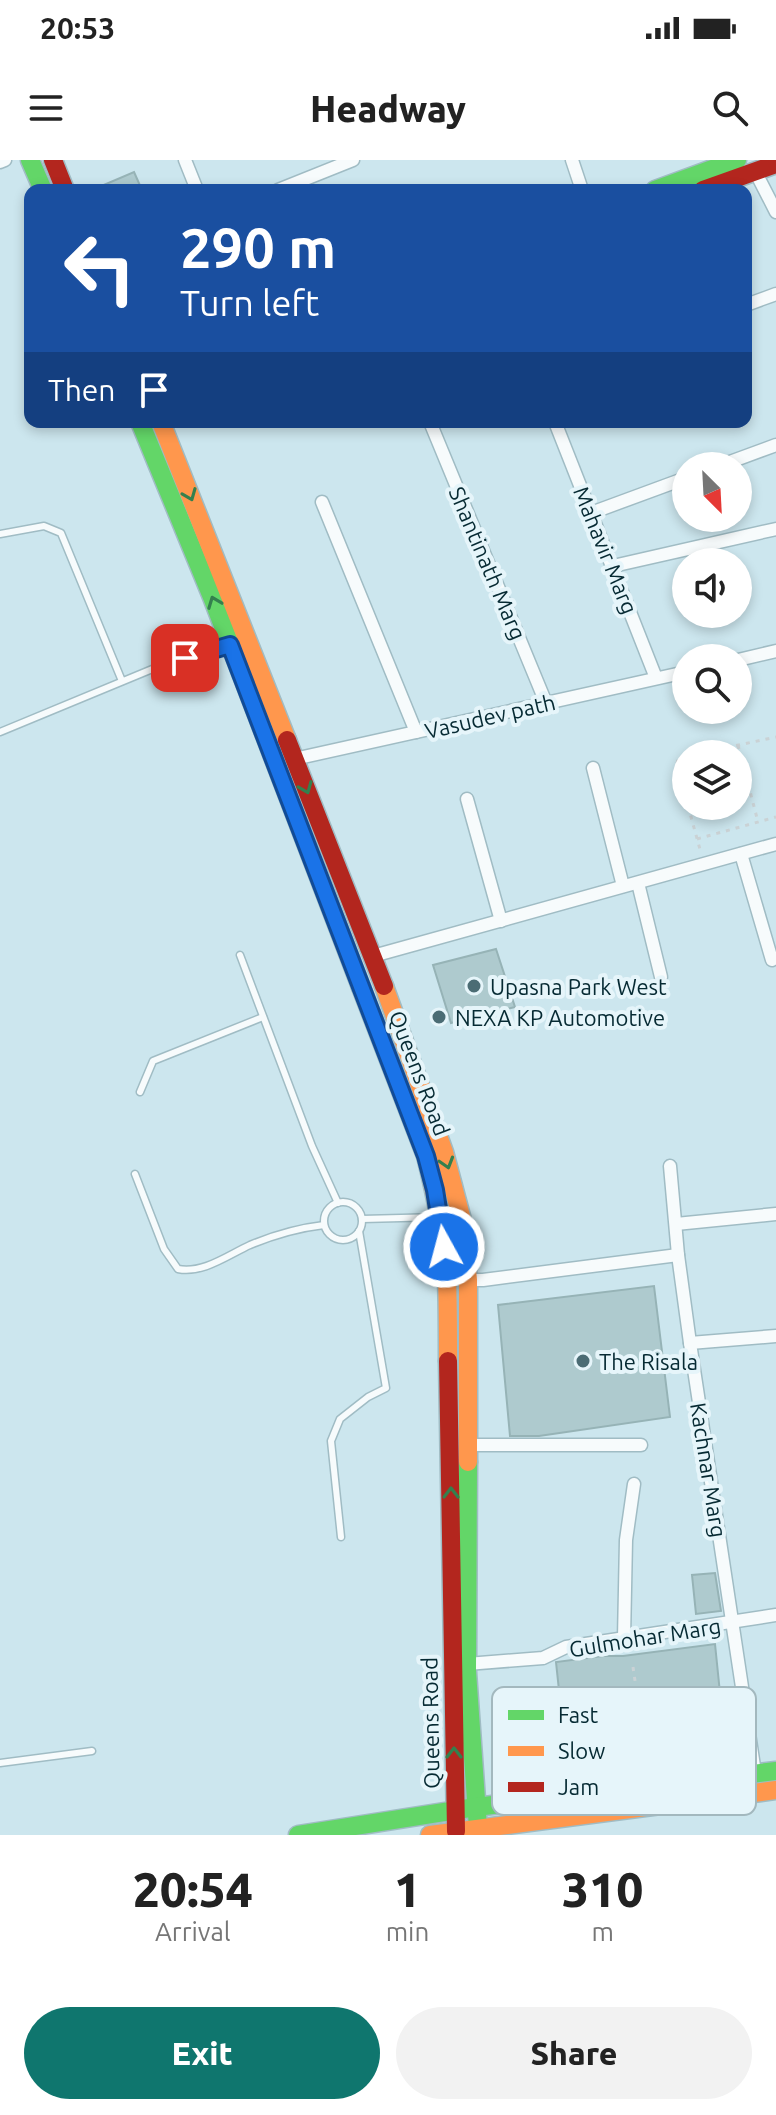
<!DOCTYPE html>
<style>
:root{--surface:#fff;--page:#f2f2f2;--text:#222;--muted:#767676;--accent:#0f766e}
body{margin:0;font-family:Ubuntu,sans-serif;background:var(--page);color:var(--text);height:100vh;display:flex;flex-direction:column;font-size:30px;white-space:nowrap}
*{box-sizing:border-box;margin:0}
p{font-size:26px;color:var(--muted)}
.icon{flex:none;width:44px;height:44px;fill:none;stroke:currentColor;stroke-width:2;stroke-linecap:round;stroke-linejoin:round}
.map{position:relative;height:1675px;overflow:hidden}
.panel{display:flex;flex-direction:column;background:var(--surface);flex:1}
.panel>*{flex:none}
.hud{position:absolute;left:24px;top:24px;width:728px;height:244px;border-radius:16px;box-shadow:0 4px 12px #0003;background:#1a4fa0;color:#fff;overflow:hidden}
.needle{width:52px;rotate:156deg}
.controls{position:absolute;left:672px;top:292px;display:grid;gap:16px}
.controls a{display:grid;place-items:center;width:80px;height:80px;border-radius:50%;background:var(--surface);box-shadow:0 4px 12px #0003;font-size:40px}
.pin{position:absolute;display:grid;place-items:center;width:68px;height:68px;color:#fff;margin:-34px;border-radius:16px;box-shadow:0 4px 12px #0006}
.me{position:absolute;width:88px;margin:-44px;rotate:353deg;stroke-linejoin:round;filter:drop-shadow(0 0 6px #0008)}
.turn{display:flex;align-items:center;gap:28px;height:168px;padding:0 24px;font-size:36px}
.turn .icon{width:104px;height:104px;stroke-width:2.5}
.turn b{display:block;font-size:56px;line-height:68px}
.then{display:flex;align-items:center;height:76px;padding:0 24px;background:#0003;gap:16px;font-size:30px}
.eta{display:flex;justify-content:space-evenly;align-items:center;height:136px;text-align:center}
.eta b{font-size:48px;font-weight:800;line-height:56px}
.action{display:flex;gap:16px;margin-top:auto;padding:16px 24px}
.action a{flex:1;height:92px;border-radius:48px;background:var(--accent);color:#fff;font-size:32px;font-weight:800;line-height:92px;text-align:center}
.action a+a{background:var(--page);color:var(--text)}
.status{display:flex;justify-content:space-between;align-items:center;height:56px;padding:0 40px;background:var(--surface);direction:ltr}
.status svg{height:22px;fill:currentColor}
header{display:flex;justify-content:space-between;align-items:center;height:104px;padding:0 24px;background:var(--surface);font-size:36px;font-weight:800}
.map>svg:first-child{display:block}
.building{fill:#aecace;stroke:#96b3b6;stroke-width:2}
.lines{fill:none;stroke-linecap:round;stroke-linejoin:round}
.lane-casing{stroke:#a0bcc4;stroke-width:9}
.street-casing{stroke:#a0bcc4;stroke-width:15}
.fast-casing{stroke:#a0bcc4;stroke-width:21}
.slow-casing{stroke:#a0bcc4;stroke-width:21}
.jam-casing{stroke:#a0bcc4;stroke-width:21}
.path{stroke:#cad2d5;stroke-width:3;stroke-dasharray:4 6;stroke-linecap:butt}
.lane{stroke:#f7fbfc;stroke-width:6}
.street{stroke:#f7fbfc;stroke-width:12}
.fast{stroke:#63d668;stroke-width:18}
.slow{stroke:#ff974d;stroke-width:18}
.jam{stroke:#b3261e;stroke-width:18}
.oneway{stroke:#34804e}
.route-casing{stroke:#114b97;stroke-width:20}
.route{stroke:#1a73e8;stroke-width:14}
.poi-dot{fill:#4b6c74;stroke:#e6f5fa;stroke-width:3}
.labels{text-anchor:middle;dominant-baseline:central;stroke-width:8;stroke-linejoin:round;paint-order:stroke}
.street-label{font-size:22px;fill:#062a33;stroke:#e6f5fa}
.poi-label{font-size:22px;fill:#062a33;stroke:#e6f5fa;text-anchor:start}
.key{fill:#e6f5fa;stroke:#a3b8be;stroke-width:2}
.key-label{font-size:22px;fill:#062a33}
</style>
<div class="status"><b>20:53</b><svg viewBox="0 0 49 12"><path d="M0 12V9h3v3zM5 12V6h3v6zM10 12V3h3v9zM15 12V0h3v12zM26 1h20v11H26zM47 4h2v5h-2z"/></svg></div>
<header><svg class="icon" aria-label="menu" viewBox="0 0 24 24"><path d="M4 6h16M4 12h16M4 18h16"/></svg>Headway<svg class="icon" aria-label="search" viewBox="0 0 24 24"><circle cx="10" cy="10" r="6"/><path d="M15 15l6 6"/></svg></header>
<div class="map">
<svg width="776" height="1675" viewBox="0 0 776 1675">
<rect width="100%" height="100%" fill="#cce6ee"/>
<!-- building -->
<g class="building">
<path d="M134,12L142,30H92Z"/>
<path d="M496,789L515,847L451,863L433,805Z"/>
<path d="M654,1126L670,1257L539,1276H510L498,1145Z"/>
<path d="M715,1413L721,1451L696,1454L692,1415Z"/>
<path d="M715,1484L721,1543L641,1555L638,1528L583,1536L590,1585L521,1587L524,1555L561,1549L556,1502L603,1496H623Z"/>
</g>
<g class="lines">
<!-- lane casing -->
<g class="lane-casing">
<g id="lane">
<path d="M0,374L44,366L61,373L122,521"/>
<path d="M0,572L162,505L228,485"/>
<path d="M240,795L312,986L338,1043"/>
<path d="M140,932L153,901L263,857"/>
<path d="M135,1014L164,1089L178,1109C203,1114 228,1095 250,1085C274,1075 298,1068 324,1065"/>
<circle cx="343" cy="1061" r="19"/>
<path d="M362,1059L440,1057L458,1059"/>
<path d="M341,1377L331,1281L340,1259L368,1237L386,1228L359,1071"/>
<path d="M0,1603L92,1591"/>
</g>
</g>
<!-- street casing -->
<g class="street-casing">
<g id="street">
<path d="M185,0L197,30"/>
<path d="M572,0L582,30"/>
<path d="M0,2L5,0"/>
<path d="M755,11L776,52"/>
<path d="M278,30L353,0"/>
<path d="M746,145L776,134"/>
<path d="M430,262L546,543"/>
<path d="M555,262L656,518"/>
<path d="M719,306L776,285"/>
<path d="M322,342L416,572"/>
<path d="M591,353L686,318"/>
<path d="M613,406L776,369"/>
<path d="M738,500L776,491"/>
<path d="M294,599L686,512"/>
<path d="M593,608L623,726"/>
<path d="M467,639L501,761"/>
<path d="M741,694L772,800"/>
<path d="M638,723L661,817"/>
<path d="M373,796L776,684"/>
<path d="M670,1006L678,1095L690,1183L755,1613"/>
<path d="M676,1064L776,1054"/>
<path d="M468,1120H483L678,1095"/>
<path d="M690,1183L776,1176"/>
<path d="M467,1285H641"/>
<path d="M624,1478L626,1380L634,1324"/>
<path d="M467,1504L543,1498L566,1487L776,1455"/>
</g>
</g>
<!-- fast casing -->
<g class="fast-casing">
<g id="fast">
<path d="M30,0L43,30"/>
<path d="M655,30L737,0"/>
<path d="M140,262L212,437L361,827"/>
<path d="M468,1302L467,1512L478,1668"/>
<path d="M298,1675L476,1647L776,1611"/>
</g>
</g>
<!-- slow casing -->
<g class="slow-casing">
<g id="slow">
<path d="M161,262L287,580"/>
<path d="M384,826L444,992L462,1060L468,1120V1302"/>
<path d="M361,827L426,996C436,1036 445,1078 447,1119C448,1146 448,1174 448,1201"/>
<path d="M430,1675L776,1630"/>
</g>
</g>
<!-- jam casing -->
<g class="jam-casing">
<g id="jam">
<path d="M53,0L65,30"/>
<path d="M703,30L776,4"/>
<path d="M287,580L384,826"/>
<path d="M448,1201L456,1671"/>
</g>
</g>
<!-- path -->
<g class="path">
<path d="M738,585L758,662"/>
<path d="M697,594L776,577"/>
<path d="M686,596L678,598L677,604L686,638"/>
<path d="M688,646L701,693"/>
<path d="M697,679L776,657"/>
<path d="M633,1507L648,1610"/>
</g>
<!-- lane -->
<use href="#lane" class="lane"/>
<!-- street -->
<use href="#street" class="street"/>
<!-- fast -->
<use href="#fast" class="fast"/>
<!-- slow -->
<use href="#slow" class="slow"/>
<!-- jam -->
<use href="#jam" class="jam"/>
</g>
<!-- one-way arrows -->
<defs><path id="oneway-chevron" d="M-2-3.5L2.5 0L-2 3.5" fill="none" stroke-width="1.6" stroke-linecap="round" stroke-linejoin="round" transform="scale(2)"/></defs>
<g class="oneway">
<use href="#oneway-chevron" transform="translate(190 335) rotate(68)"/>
<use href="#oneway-chevron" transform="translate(214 442) rotate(-111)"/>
<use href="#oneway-chevron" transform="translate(306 628) rotate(68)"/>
<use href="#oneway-chevron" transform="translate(447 1003) rotate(73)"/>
<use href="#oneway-chevron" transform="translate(451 1333) rotate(-90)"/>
<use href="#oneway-chevron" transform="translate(454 1593) rotate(-90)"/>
</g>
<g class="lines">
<!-- route casing -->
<g class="route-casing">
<path id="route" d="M185,498L230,485L426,996L435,1030L444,1087"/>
</g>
<!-- route -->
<use href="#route" class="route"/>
</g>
<!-- markers -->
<g class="poi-dot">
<circle cx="474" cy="826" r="8"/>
<circle cx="439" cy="857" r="8"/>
<circle cx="583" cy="1201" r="8"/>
</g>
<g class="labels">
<!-- street labels -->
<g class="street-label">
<text transform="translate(606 390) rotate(68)">Mahavir Marg</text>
<text transform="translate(488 403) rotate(67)">Shantinath Marg</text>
<text transform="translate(490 556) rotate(-13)">Vasudev path</text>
<text transform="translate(420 913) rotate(69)">Queens Road</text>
<text transform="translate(709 1310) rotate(81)">Kachnar Marg</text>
<text transform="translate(645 1477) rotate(-9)">Gulmohar Marg</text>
<text transform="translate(430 1563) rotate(-91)">Queens Road</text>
</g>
<!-- poi labels -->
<g class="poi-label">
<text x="490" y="826">Upasna Park West</text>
<text x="455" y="857">NEXA KP Automotive</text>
<text x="599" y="1201">The Risala</text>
</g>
</g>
<!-- legend -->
<rect x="492" y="1527" width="264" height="128" rx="12" class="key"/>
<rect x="508" y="1550" width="36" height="10" fill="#63d668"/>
<rect x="508" y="1586" width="36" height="10" fill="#ff974d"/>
<rect x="508" y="1622" width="36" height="10" fill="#b3261e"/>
<g class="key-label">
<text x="558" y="1563">Fast</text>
<text x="558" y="1599">Slow</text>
<text x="558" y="1635">Jam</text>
</g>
</svg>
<div class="controls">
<a><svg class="needle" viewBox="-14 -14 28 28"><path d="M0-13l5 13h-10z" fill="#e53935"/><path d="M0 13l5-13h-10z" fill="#767676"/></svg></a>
<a><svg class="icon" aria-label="sound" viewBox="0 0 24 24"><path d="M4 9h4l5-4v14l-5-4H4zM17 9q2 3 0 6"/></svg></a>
<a><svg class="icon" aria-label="search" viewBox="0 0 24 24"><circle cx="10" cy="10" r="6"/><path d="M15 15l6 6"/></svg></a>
<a><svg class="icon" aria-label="layers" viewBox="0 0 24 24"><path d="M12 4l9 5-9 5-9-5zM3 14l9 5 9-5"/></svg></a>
</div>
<div class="pin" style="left:185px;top:498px;background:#d93025"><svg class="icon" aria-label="arrive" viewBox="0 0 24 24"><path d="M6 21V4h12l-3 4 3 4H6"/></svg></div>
<svg class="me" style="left:444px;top:1087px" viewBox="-20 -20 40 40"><circle r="17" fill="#1a73e8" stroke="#fff" stroke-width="3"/><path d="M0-11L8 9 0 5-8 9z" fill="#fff"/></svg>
<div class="hud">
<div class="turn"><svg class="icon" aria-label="left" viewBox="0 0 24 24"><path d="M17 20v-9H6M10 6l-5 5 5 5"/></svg><div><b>290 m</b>Turn left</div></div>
<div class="then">Then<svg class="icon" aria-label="arrive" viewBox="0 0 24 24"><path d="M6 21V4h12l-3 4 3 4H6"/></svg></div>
</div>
</div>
<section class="panel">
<div class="eta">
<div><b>20:54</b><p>Arrival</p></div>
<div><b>1</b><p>min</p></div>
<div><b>310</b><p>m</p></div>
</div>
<div class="action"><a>Exit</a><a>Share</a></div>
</section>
